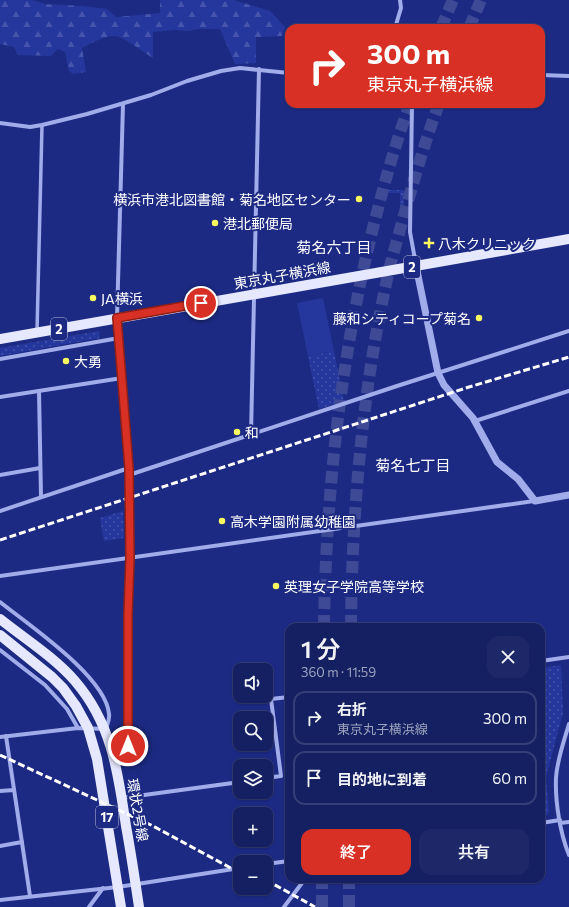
<!DOCTYPE html>
<html lang="ja">
<meta charset="utf-8">
<style>
:root{--surface:#152062;--page:#1e2868;--text:#f1f3f6;--muted:#9da3be;--line:#343e77;--accent:#d93025}
body{margin:0;font-family:Commissioner,"Noto Sans JP",sans-serif;background:var(--page);color:var(--text);height:100vh;display:flex;flex-direction:column;font-size:15px;white-space:nowrap}
*{box-sizing:border-box;margin:0}
p{font-size:13px;color:var(--muted)}
.icon{flex:none;width:22px;height:22px;fill:none;stroke:currentColor;stroke-width:2;stroke-linecap:round;stroke-linejoin:round}
.map{position:relative;flex:1;overflow:hidden}
.panel{position:absolute;left:285px;top:623px;width:260px;height:260px;display:flex;flex-direction:column;background:var(--surface);border-radius:12px;box-shadow:0 1px 3px #0004,0 0 0 1px var(--line)}
.panel>*{flex:none}
.hud{position:absolute;left:285px;top:24px;width:260px;height:84px;border-radius:12px;box-shadow:0 1px 3px #0004,0 0 0 1px var(--line);background:#d93025;color:#fff;overflow:hidden}
.buttons{position:absolute;left:233px;top:663px;display:grid;gap:8px}
.buttons a{display:grid;place-items:center;width:40px;height:40px;border-radius:8px;background:var(--surface);box-shadow:0 1px 3px #0004,0 0 0 1px var(--line);font-size:20px}
.pin{position:absolute;display:grid;place-items:center;width:34px;height:34px;color:#fff;margin:-17px;border:2px solid #fff;border-radius:50%;box-shadow:0 1px 4px #0007}
.me{position:absolute;width:44px;margin:-22px;rotate:0deg;stroke-linejoin:round;filter:drop-shadow(0 0 3px #0008)}
.turn{display:flex;align-items:center;gap:14px;height:84px;padding:0 16px;font-size:18px}
.turn .icon{width:52px;height:52px;stroke-width:2.5}
.turn b{display:block;font-size:28px;line-height:34px}
.round{display:grid;place-items:center;flex:none;width:42px;height:42px;border-radius:12px;background:var(--page)}
.headline{display:flex;align-items:center;justify-content:space-between;height:68px;padding:0 16px}
h1{font-size:24px;font-weight:600;line-height:30px}
.button{display:flex;gap:8px;margin-top:auto;padding:8px 16px}
.button a{flex:1;height:46px;border-radius:12px;background:var(--accent);color:#fff;font-size:16px;font-weight:600;line-height:46px;text-align:center}
.button a+a{background:var(--page);color:var(--text)}
ul{padding:0;list-style:none}
li{display:flex;align-items:center;gap:12px;height:54px;margin:0 8px 6px;padding:0 8px;border:2px solid var(--line);border-radius:12px}
li div{flex:1}
li b{display:block;font-size:15px}
li em{font-style:normal}
.map>svg:first-child{display:block}
.grass{fill:url(#grass-dots)}
.forest{fill:url(#forest-firs)}
.pitch{fill:#25379c}
.lines{fill:none;stroke-linecap:round;stroke-linejoin:round}
.motorway-tunnel{stroke:#3e4a96;stroke-width:12;stroke-dasharray:12 6;stroke-linecap:butt}
.pedestrian{stroke:#a1acea;stroke-width:3.5}
.minor{stroke:#a1acea;stroke-width:4}
.tertiary{stroke:#a1acea;stroke-width:7}
.primary{stroke:#e5e8fe;stroke-width:10}
.rail{stroke:#fff;stroke-width:3;stroke-dasharray:7 3;stroke-linecap:butt}
.route-casing{stroke:#8d1f18;stroke-width:10}
.route{stroke:#d93025;stroke-width:7}
.poi-dot{fill:#f9fb5e;stroke:#1c2a83;stroke-width:1.5}
.labels{text-anchor:middle;dominant-baseline:central;stroke-width:4;stroke-linejoin:round;paint-order:stroke}
.shield{fill:#1c2a83;stroke:#bbbfda;stroke-width:1}
.shield-label{font-size:13px;font-weight:bold;fill:#fff}
.poi-label{font-size:14px;fill:#fff;stroke:#1c2a83;text-anchor:start}
.street-label{font-size:14px;fill:#fff;stroke:#1c2a83}
.neighbourhood-label{font-size:15px;fill:#fff;stroke:#1c2a83}
</style>
<div class="map">
<svg width="569" height="907" viewBox="0 0 569 907">
<defs>
<pattern id="grass-dots" width="8" height="8" patternUnits="userSpaceOnUse"><rect width="8" height="8" fill="#25379c"/><path d="M2 2h.1M6 6h.1" fill="none" stroke="#4655ab" stroke-width="1.8" stroke-linecap="round"/></pattern>
<pattern id="forest-firs" width="22" height="20" patternUnits="userSpaceOnUse"><rect width="22" height="20" fill="#25379c"/><path d="M5 1l3.5 6h-7zM16 11l3.5 6h-7z" fill="#4655ab"/></pattern>
</defs>
<rect width="100%" height="100%" fill="#1c2a83"/>
<!-- grass -->
<g class="grass">
<path d="M381,190H404V215H400V193H381Z"/>
<path d="M99,331L100,338L0,356V348Z"/>
<path d="M334,351L344,401L319,409L308,356Z"/>
<path d="M123,511L124,538L104,541L100,518Z"/>
<path d="M561,665L563,713L546,777L549,812L544,819H541V668Z"/>
</g>
<!-- forest -->
<path class="forest" d="M0,0H32L46,4L83,6L107,9L116,17L160,13V0H234L270,11L285,27L282,36L256,37V63L235,64L220,29H199L188,31L174,30L153,32V58C143,52 126,38 115,36C107,35 89,44 82,48L86,72L73,74L69,71L65,52L58,49L51,56L18,55L14,47L0,44Z"/>
<!-- pitch -->
<path class="pitch" d="M323,298L334,351L308,356L297,303Z"/>
<g class="lines">
<!-- motorway-tunnel -->
<g class="motorway-tunnel">
<path d="M441,28L453,0"/>
<path d="M469,28L481,0"/>
<path d="M324,627C326,490 341,353 375,220C385,181 396,141 410,104"/>
<path d="M351,627C352,507 363,383 390,266C395,247 401,227 406,208C416,173 426,138 439,104"/>
<path d="M322,907V879"/>
<path d="M349,907V879"/>
</g>
<!-- pedestrian -->
<path class="pedestrian" d="M37,332L42,125"/>
<!-- minor -->
<g class="minor">
<path d="M395,28L401,8L400,0"/>
<path d="M541,75L569,76"/>
<path d="M412,104L410,232L416,265"/>
<path d="M0,123L30,127L42,125L87,114L151,95L187,81L221,71L240,68L289,73"/>
<path d="M0,359L119,338"/>
<path d="M39,391L41,497"/>
<path d="M0,397L122,378"/>
<path d="M475,421L569,391"/>
<path d="M251,435L259,69"/>
<path d="M0,475L40,468"/>
<path d="M129,475L397,386L569,331"/>
<path d="M0,511L129,468"/>
<path d="M0,576L534,501"/>
<path d="M0,602C29,625 106,677 109,714C110,719 107,725 106,729L78,728L0,737"/>
<path d="M0,650L45,685L67,709L78,728"/>
<path d="M541,661L569,657"/>
<path d="M569,724C564,741 557,760 556,778C555,801 560,833 569,855"/>
<path d="M6,736L30,896"/>
<path d="M114,754L123,750L128,746V614L130,558L129,468L117,318L123,104"/>
<path d="M266,778L281,776L271,699L289,697"/>
<path d="M0,791L14,790"/>
<path d="M122,798L240,782"/>
<path d="M541,823L560,820"/>
<path d="M560,823L569,822"/>
<path d="M0,846L22,842"/>
<path d="M266,864L289,861"/>
<path d="M0,900L118,887L240,868"/>
<path d="M89,907L103,888"/>
<path d="M284,907L305,879"/>
</g>
<!-- tertiary -->
<path class="tertiary" d="M416,266L438,373L444,385L473,418L497,462L518,479L535,501L569,495"/>
<!-- primary -->
<g class="primary">
<path d="M0,339L569,239"/>
<path d="M0,619C25,639 54,657 75,681C112,724 118,772 126,826C131,853 135,880 139,907"/>
<path d="M0,635L52,677L63,688L76,706L88,728L97,759L121,907"/>
</g>
<!-- rail -->
<g class="rail">
<path d="M0,540L469,387L569,357"/>
<path d="M0,755L151,825L240,873"/>
<path d="M266,880L315,907"/>
</g>
</g>
<g class="lines">
<!-- route casing -->
<g class="route-casing">
<path id="route" d="M128,746V614L130,558L129,468L117,318L201,303"/>
</g>
<!-- route -->
<use href="#route" class="route"/>
</g>
<!-- markers -->
<g class="poi-dot">
<circle cx="359" cy="199" r="4"/>
<circle cx="215" cy="223" r="4"/>
<path d="M427 237h4v4h4v4h-4v4h-4v-4h-4v-4h4z"/>
<circle cx="93" cy="298" r="4"/>
<circle cx="479" cy="318" r="4"/>
<circle cx="66" cy="361" r="4"/>
<circle cx="237" cy="432" r="4"/>
<circle cx="222" cy="521" r="4"/>
<circle cx="276" cy="586" r="4"/>
</g>
<g class="labels">
<!-- shield labels -->
<g class="shield">
<rect x="404" y="256" width="16" height="22" rx="3"/>
<rect x="51" y="318" width="16" height="22" rx="3"/>
<rect x="96" y="806" width="22" height="22" rx="3"/>
</g>
<g class="shield-label">
<text x="412" y="267">2</text>
<text x="59" y="329">2</text>
<text x="107" y="817">17</text>
</g>
<!-- poi labels -->
<g class="poi-label">
<text x="351" y="199" text-anchor="end">横浜市港北図書館・菊名地区センター</text>
<text x="223" y="223">港北郵便局</text>
<text x="438" y="243">八木クリニック</text>
<text x="101" y="298">JA横浜</text>
<text x="471" y="318" text-anchor="end">藤和シティコープ菊名</text>
<text x="74" y="361">大勇</text>
<text x="245" y="432">和</text>
<text x="230" y="521">高木学園附属幼稚園</text>
<text x="284" y="586">英理女子学院高等学校</text>
</g>
<!-- street labels -->
<g class="street-label">
<text transform="translate(282 275) rotate(-10)">東京丸子横浜線</text>
<text transform="translate(138 810) rotate(80)">環状2号線</text>
</g>
<!-- neighbourhood labels -->
<g class="neighbourhood-label">
<text x="334" y="247">菊名六丁目</text>
<text x="413" y="465">菊名七丁目</text>
</g>
</g>
</svg>
<div class="buttons">
<a><svg class="icon" aria-label="sound" viewBox="0 0 24 24"><path d="M4 9h4l5-4v14l-5-4H4zM17 9q2 3 0 6"/></svg></a>
<a><svg class="icon" aria-label="search" viewBox="0 0 24 24"><circle cx="10" cy="10" r="6"/><path d="M15 15l6 6"/></svg></a>
<a><svg class="icon" aria-label="layers" viewBox="0 0 24 24"><path d="M12 4l9 5-9 5-9-5zM3 14l9 5 9-5"/></svg></a>
<a>+</a>
<a>−</a>
</div>
<div class="pin" style="left:201px;top:303px;background:#d93025"><svg class="icon" aria-label="arrive" viewBox="0 0 24 24"><path d="M6 21V4h12l-3 4 3 4H6"/></svg></div>
<svg class="me" style="left:128px;top:746px" viewBox="-20 -20 40 40"><circle r="17" fill="#d93025" stroke="#fff" stroke-width="3"/><path d="M0-11L8 9 0 5-8 9z" fill="#fff"/></svg>
<div class="hud">
<div class="turn"><svg class="icon" aria-label="right" viewBox="0 0 24 24"><path d="M7 20v-9h11M14 6l5 5-5 5"/></svg><div><b>300 m</b>東京丸子横浜線</div></div>
</div>
<section class="panel">
<div class="headline"><div><h1>1 分</h1><p>360 m · 11:59</p></div><a class="round"><svg class="icon" aria-label="close" viewBox="0 0 24 24"><path d="M6 6l12 12M18 6L6 18"/></svg></a></div>
<ul>
<li><svg class="icon" aria-label="right" viewBox="0 0 24 24"><path d="M7 20v-9h11M14 6l5 5-5 5"/></svg><div><b>右折</b><p>東京丸子横浜線</p></div><em>300 m</em></li>
<li><svg class="icon" aria-label="arrive" viewBox="0 0 24 24"><path d="M6 21V4h12l-3 4 3 4H6"/></svg><div><b>目的地に到着</b></div><em>60 m</em></li>
</ul>
<div class="button"><a>終了</a><a>共有</a></div>
</section>
</div>
